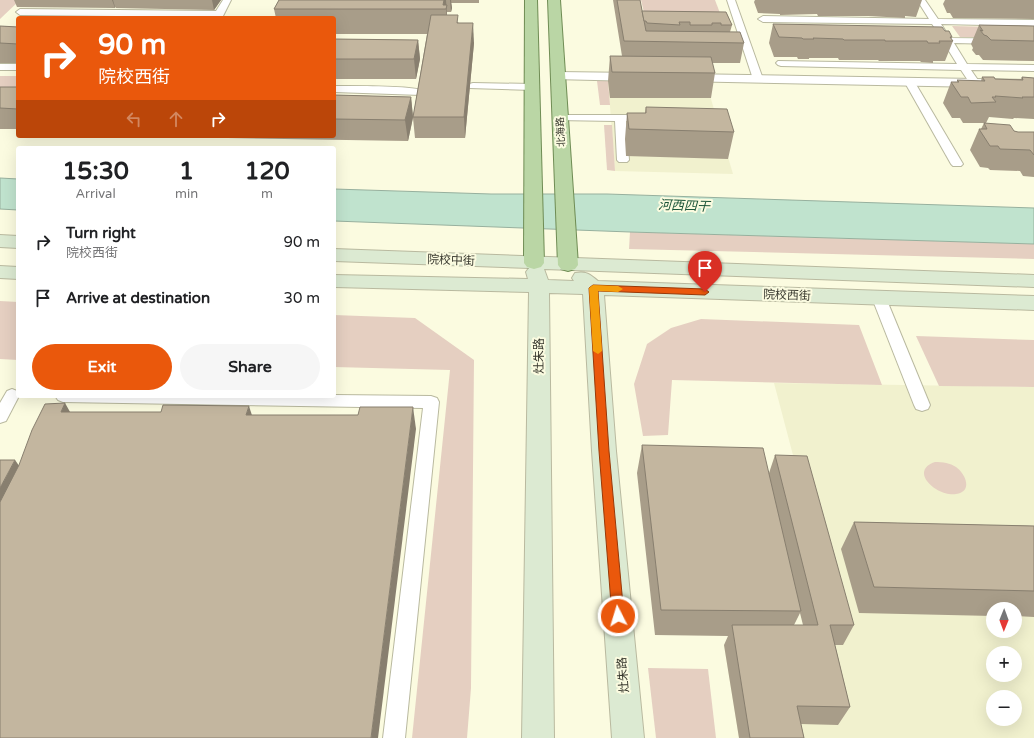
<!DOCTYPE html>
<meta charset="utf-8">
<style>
:root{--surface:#fff;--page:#f6f6f6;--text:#202124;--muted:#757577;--accent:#ea580c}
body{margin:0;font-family:"Varela Round","Noto Sans SC",sans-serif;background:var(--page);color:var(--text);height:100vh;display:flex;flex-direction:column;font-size:15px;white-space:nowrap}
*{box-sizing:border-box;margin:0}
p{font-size:13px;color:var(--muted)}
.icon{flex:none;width:22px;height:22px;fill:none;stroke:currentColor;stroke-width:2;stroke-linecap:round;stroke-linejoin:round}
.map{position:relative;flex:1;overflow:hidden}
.side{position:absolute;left:16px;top:146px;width:320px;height:252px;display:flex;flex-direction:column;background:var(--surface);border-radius:4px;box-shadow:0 4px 16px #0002}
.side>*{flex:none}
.guide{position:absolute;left:16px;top:16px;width:320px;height:122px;border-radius:4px;box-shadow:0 4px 16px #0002;background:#ea580c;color:#fff;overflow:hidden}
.needle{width:26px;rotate:181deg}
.buttons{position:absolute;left:986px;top:602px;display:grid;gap:8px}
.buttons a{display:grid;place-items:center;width:36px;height:36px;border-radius:50%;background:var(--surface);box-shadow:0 4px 16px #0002;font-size:20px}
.pin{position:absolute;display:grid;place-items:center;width:34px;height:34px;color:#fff;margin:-41px -17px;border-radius:50% 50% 50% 0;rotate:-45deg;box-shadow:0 0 4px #0007}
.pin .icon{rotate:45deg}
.me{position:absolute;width:44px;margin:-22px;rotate:355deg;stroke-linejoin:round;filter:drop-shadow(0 0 3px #0008)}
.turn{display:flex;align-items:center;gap:14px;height:84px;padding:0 16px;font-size:18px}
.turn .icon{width:52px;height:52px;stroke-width:2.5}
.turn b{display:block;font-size:28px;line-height:34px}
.lanes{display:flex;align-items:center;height:38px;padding:0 16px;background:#0003;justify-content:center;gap:20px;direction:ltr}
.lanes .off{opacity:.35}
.eta{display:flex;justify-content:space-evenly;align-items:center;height:68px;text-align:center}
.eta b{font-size:24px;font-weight:800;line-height:28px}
.primary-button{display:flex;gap:8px;margin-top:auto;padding:8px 16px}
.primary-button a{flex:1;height:46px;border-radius:24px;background:var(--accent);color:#fff;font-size:16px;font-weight:800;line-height:46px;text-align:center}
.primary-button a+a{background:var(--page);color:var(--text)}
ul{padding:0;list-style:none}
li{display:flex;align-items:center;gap:12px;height:56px;padding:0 16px}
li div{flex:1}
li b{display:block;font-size:15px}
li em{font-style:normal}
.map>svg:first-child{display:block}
.built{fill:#f1f1ce;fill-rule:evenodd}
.green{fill:#e5cfc1}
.water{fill:#c0e3ce;stroke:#97b09e}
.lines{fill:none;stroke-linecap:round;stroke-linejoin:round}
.lane-casing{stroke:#b9b99f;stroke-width:2}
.street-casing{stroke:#b9b99f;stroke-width:2}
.secondary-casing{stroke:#b9b99f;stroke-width:2}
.primary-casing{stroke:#6f8c54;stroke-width:2}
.lane{fill:#fff;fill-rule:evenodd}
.street{fill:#fff;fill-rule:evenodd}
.secondary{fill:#dcead2;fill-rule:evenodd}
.primary{fill:#bad6a5;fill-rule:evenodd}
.wall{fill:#a89d89;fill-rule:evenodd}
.shaded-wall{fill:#887f6f}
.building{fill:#c3b69f;stroke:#887f6f}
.route{fill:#ea580c;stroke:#983908}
.slow{fill:#f59e0b}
.labels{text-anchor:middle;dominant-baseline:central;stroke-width:4;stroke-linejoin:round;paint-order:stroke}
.far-street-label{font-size:10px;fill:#38382e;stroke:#fbfbe0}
.street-label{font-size:12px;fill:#38382e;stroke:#fbfbe0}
.water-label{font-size:13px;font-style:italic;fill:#1c5539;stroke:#fbfbe0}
</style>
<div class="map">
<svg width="1034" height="738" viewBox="0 0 1034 738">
<rect width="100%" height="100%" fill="#fbfbe0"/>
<!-- built -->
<g class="built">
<path d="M608,81L706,82L733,174L615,171Z"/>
<path d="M774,383L1034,387V738H739L724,645H843ZM993,609H1015V631H993ZM993,653H1015V675H993ZM993,697H1015V719H993Z"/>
</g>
<!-- green -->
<g class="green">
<path d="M0,0H20L0,19Z"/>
<path d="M641,0H715L723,21H646Z"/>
<path d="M952,26L1034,28V38L960,37Z"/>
<rect x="0" y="76" width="18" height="23"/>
<path d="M597,81H608L610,105H600Z"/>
<path d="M604,125H612L615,171L607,170Z"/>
<path d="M630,232L1034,244V259L629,249Z"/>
<path d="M0,301L18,302V360L0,359Z"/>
<path d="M334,315L415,318L474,360L471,688L467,738H412L450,370L334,367Z"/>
<path d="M701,319L859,325L882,385L672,380L668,435L643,436L634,384L647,344L671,328Z"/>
<path d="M916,336L1034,340V387L939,386Z"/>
<path d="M935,462C943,462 950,463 956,467C966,474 973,492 956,494C937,497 908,471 935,462Z"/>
<path d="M648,668L708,669L716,738H656Z"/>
</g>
<!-- water -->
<g class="water">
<path d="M0,178L18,179V210L0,209Z"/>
<path d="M334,189L491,194H607L1034,208V244L630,232L334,221Z"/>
</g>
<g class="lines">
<!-- lane casing -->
<g class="lane-casing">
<g id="lane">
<path d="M223,0H231L222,18H212L213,17L20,15L16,12L20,9L216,11Z"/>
<path d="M727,0H735L763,79L762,81L758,82L753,79Z"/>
<path d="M917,0H925L938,19L1034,20V26L941,24L950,38L1034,39V45L954,43L967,64L1034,65V71L971,70L980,83L975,86L971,85L961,70L781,66L778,65L776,63L778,61L957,64L944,43H933L928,40L933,37H941L932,24L763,22L758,19L763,16L929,19Z"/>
<rect x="0" y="64" width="18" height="6"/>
<path d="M909,78L914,81L963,164L961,166H953L951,164L904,81Z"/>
<path d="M473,83L532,84L537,87L532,90L469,88L468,86L469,84Z"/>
<path d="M334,86C348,86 420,85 426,92L421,95L334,92Z"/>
<path d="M560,115H646L651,118L646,121H626L629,160L627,162H619L617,160L615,121L556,120L555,118L556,116Z"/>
<path d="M879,293L884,295L886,298L930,405L928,409L922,411L916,409L914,405L872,298L874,295Z"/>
<path d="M12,389L17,391L19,396L6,421L0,423V403L7,391Z"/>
<path d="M334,395L431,396L437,398L439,402L405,738H383L423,408L63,402L58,400L55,396H334Z"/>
</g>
</g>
<!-- street casing -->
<g class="street-casing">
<g id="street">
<path d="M558,72L637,73L642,74L644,77L642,80L637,81L553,79L551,76L553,73Z"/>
<path d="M684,74L1034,80V88L679,81L677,78L679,75Z"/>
</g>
</g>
<!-- secondary casing -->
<g class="secondary-casing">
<g id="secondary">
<path d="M0,235L18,236V248L0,247Z"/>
<path d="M334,249L1034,275V287L544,269L548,280L574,281L572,278L575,273C586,271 590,274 598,281L1034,296V310L604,295L616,451L644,738H612L592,451L583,294L549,293L554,738H522L529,292L334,287V275L528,279L526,272L529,268L334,261Z"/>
<path d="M0,266L18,267V279L0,278Z"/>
</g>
</g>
<!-- primary casing -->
<g class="primary-casing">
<g id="primary">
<path d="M525,0H537L544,263L541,267L534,269L527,267L524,263Z"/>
<path d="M548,0H560L578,265L575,269L568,271L561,269L558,265Z"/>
</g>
</g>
<!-- lane -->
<use href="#lane" class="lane"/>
<!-- street -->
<use href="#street" class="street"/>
<!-- secondary -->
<use href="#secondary" class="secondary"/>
<!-- primary -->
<use href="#primary" class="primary"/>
</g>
<!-- wall -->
<g class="wall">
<path d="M14,0H221L214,10L116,8L115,7V8L17,7Z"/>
<path d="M279,0H479V3H451L452,8L451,12H447V15L459,23L474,43L465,138H415L413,118L408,141L171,137V136H334V95L411,97L413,117L427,34H334V18H276L274,9Z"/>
<path d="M613,0H640L642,11L726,12L732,25L730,32L744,43L740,63H712L715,73L711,98H610L608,81L610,56H622Z"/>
<path d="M755,0H922L916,17L905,16V18L868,16H818L817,14L780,15V14L758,13L754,2Z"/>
<path d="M945,0H1034V19L953,18L950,13H947L943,4Z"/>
<path d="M773,24L945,31L952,37L951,39L953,41L945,61H933V63L921,62L920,61H879L878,60H839L838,58H809V59H798L797,57H774L769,43Z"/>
<path d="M979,25L1034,26V61L983,60L979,55H976L972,50L973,48L971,44Z"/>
<path d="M0,26L18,27V63H0Z"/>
<path d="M334,39L418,40L420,59L416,79H334Z"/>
<path d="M982,77L995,79H1021L1022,77L1034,78V119L1014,118L1013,119L989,117L986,123H963L960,118H952L943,103L951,82H957V80L981,81Z"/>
<rect x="0" y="87" width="18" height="42"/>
<path d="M646,107L734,132L728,159L626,156L625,139L627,113H645Z"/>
<path d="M984,123L1018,132H1034V177L1023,176L1020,171L990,170L988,168L980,167L970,150L979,129H981Z"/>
<path d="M642,445L769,473L775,455L854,625L843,645H835L850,707L838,725L801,724L804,738H739L724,645L728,636L655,635L637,473ZM800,613L803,625H794Z"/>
<path d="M854,522L1034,526V617L1015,616V609H993V616L859,613L841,549Z"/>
</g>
<!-- shaded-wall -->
<g class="shaded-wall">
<path d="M112,0H113L115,7V8Z"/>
<path d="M212,0H221L214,10Z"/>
<path d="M444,0H446L448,29V34L446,9L443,5Z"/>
<path d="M450,0H451L452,8L451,12Z"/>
<path d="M473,23L474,43L465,138L464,117Z"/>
<path d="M418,40L420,59L416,79L414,59Z"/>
<path d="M411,97L413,117L408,141L405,120Z"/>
<path d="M65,403L78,426L61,412Z"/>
<path d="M249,406L256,428L246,415Z"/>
<path d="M413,407L416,429L378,738H371Z"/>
<path d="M15,460L34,487L0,555V488Z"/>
</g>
<!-- building -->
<g class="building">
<path d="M279,0H444L443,5H447L446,9H274Z"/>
<path d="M617,0H640L646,31L740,32L744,43L624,41Z"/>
<path d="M642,11L726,12L732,25H721V23H712V25H690V22H679L680,25L647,23L646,21H644Z"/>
<path d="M431,15H458L457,23H473L464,117H413Z"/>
<path d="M773,24L942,27L945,31H949L952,37H950L953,41H939L940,43H928L927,41H885V40H844L843,39L813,38L814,39H803L802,38L779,37Z"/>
<path d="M979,25L1034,26V41L991,40L987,36L984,35L980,30L983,31Z"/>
<path d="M0,26L18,27V44L0,43Z"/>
<path d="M334,39L418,40L414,59H334Z"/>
<path d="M610,56L711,57L715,73L612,72Z"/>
<path d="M982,77H994L995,79L1023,80L1022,77L1034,78V97H1022L1023,98L995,96L996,97H992L996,102L971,103L968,97H961L951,82H959L957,80L985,81Z"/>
<path d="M0,87H18V109L0,108Z"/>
<path d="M334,95L411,97L405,120L334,119Z"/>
<path d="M646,107L727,109L734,132L629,129L627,113H646Z"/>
<path d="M984,123L1010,125L1014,131L1018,132H1034V155L1030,150L1000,149L998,146H990L979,129H987Z"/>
<path d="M65,403L61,412H161L163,405L249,406L246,415H358L360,407H413L371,738H0V502L19,465L32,430L45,404Z"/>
<path d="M642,445L763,448L801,611L661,610Z"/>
<path d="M775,455L807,456L854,625H830L850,707L797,706L804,738H750L732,625H818Z"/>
<path d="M0,460H15L0,488Z"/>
<path d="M854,522L1034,526V591L874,587Z"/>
</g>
<!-- route -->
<path class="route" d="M593,285L705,289L709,292L705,295L598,291L609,451L624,616L622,620L618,622L614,620L612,616L599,451L589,288Z"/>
<!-- slow -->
<path class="slow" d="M593,285L618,286L623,289L618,292L598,291L602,351L598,354L593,351L589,288Z"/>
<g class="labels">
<!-- far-street labels -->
<g class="far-street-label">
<text transform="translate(561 132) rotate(-93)">北海路</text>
</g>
<!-- street labels -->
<g class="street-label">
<text transform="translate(451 260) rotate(2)">院校中街</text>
<text transform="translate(787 295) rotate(2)">院校西街</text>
<text transform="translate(539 356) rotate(-90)">灶朱路</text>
<text transform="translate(623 675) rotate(-95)">灶朱路</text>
</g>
<!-- water labels -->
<g class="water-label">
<text transform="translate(684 206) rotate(2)">河西四干</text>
</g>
</g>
</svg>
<div class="buttons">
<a><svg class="needle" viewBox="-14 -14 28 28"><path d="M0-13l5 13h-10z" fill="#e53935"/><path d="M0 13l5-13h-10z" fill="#757577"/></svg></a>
<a>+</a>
<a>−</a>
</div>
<div class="pin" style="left:705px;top:292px;background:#d93025"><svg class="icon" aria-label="arrive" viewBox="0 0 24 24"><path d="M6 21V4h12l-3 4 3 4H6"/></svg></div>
<svg class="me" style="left:618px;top:616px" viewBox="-20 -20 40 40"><circle r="17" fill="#ea580c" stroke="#fff" stroke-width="3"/><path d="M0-11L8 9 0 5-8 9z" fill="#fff"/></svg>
<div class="guide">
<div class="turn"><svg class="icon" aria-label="right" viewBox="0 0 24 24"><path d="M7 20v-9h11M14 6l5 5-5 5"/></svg><div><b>90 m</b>院校西街</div></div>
<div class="lanes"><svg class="icon off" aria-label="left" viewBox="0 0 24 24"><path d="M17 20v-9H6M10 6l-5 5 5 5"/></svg><svg class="icon off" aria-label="ahead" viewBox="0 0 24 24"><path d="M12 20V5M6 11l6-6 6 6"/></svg><svg class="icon" aria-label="right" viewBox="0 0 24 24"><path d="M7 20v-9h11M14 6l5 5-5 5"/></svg></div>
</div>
<section class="side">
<div class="eta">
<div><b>15:30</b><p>Arrival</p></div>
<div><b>1</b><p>min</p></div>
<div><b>120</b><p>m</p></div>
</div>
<ul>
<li><svg class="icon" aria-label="right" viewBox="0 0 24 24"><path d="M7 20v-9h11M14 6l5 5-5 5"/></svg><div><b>Turn right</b><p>院校西街</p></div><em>90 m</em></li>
<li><svg class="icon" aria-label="arrive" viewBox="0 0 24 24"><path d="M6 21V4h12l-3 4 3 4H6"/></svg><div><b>Arrive at destination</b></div><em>30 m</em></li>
</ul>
<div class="primary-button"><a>Exit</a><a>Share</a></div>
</section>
</div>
